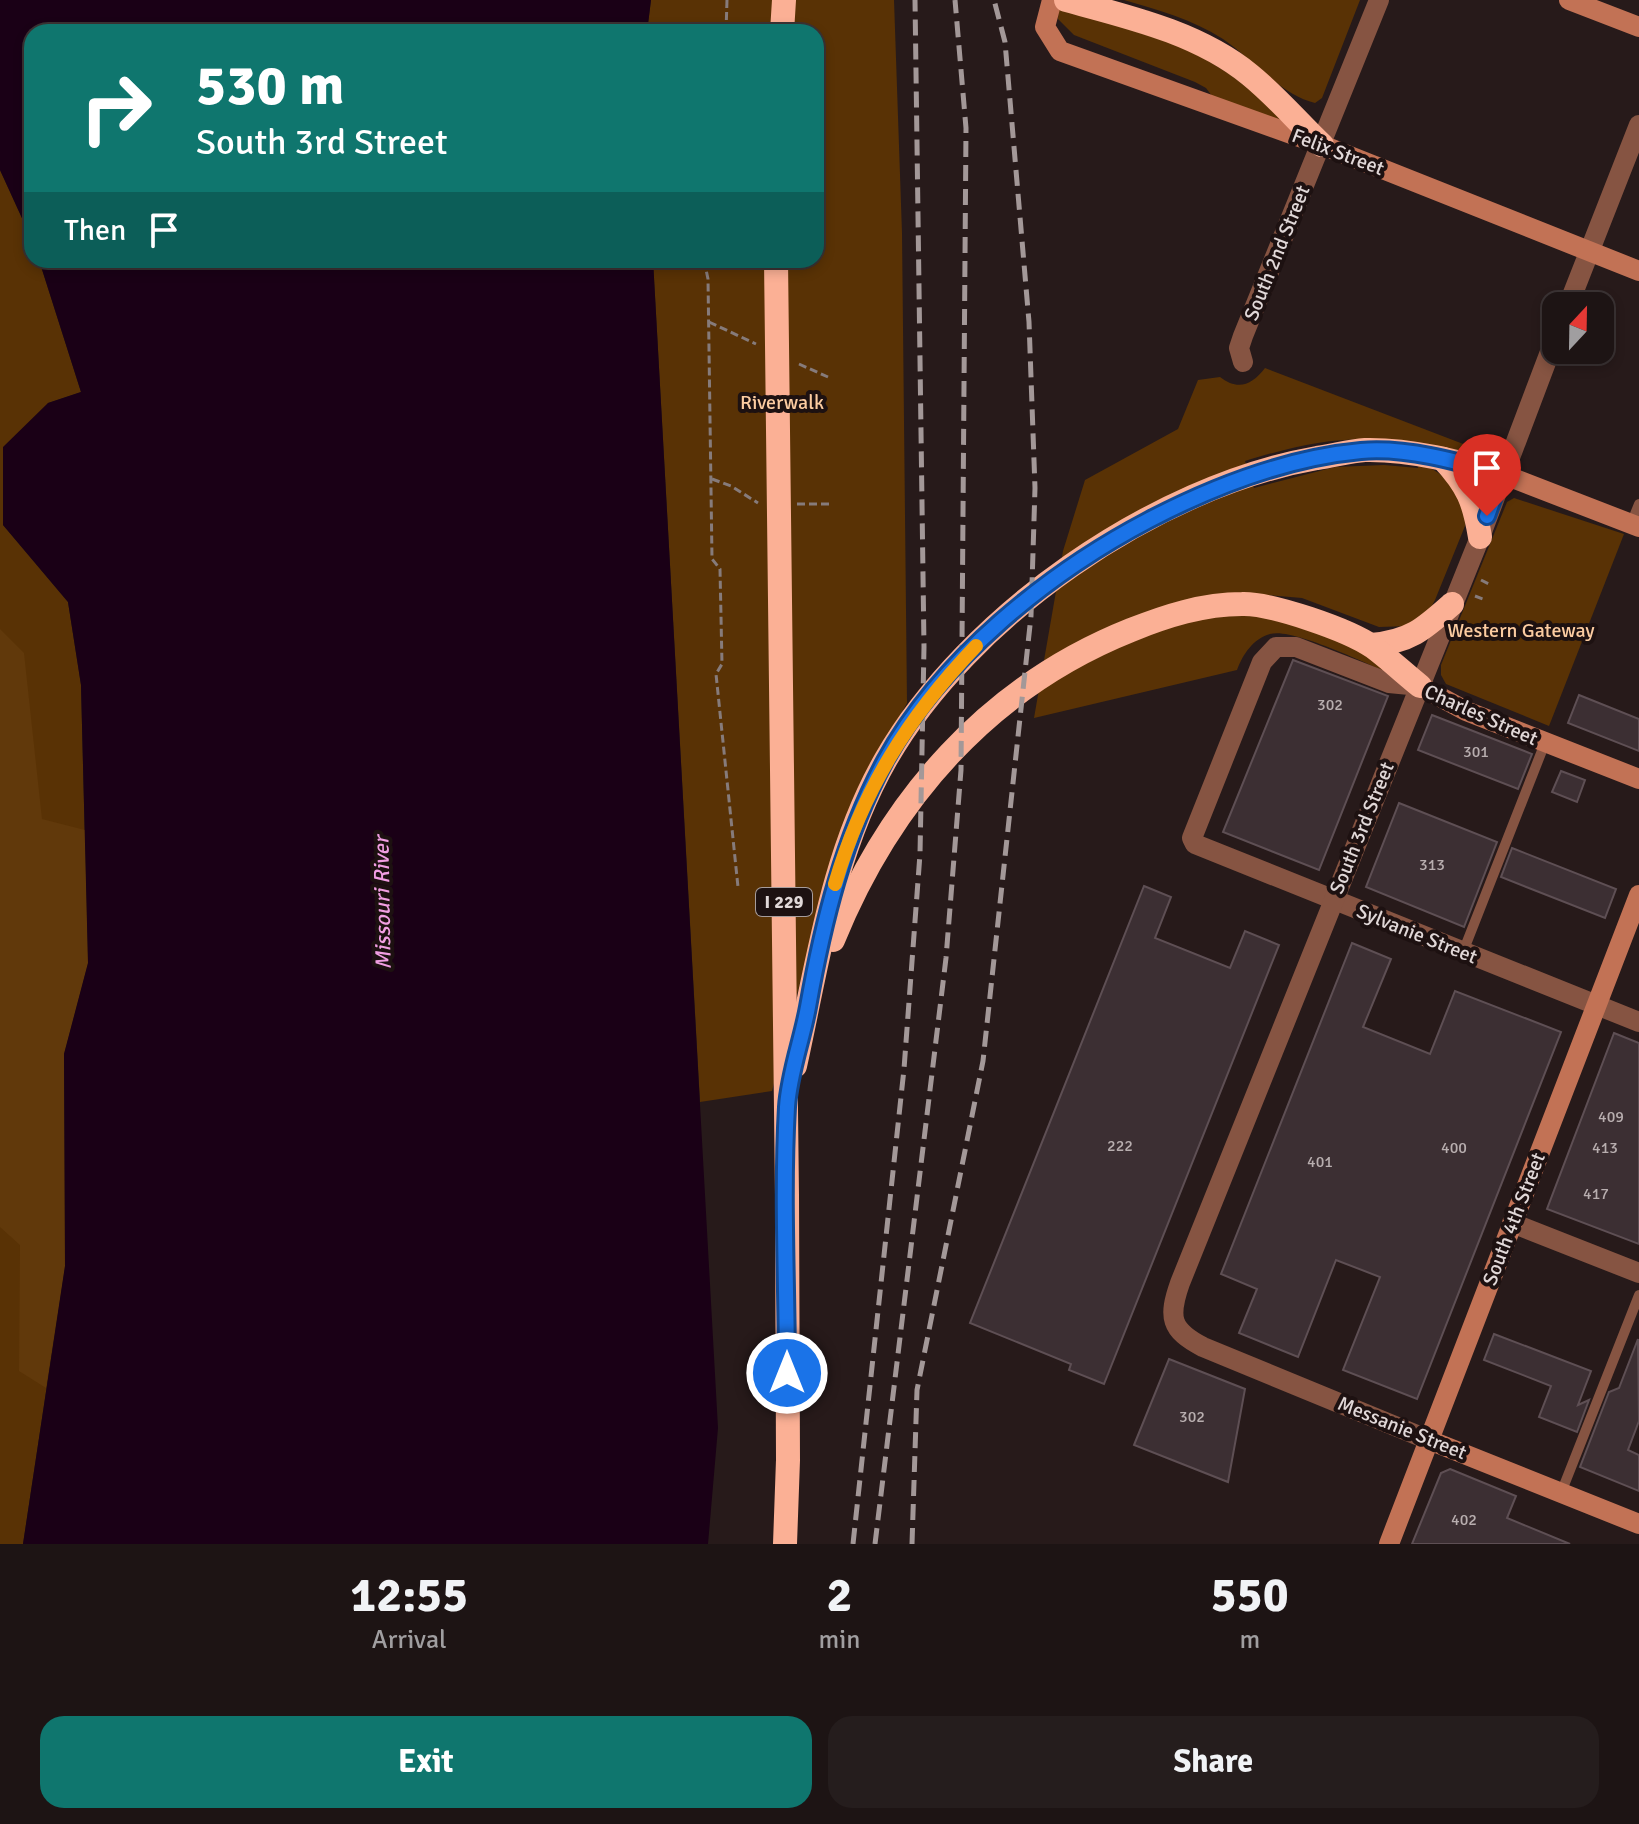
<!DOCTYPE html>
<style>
:root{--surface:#1d1414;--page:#251d1d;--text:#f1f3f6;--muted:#a09ea0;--line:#3b3334;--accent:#0f766e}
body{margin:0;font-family:Signika,sans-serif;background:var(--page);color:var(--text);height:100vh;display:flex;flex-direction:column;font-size:30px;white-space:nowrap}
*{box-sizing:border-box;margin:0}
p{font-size:26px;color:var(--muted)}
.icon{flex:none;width:44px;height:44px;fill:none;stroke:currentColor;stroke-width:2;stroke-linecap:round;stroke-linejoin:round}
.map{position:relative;height:1544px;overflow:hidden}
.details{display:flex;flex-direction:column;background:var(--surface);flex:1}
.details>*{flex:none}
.top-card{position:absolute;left:24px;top:24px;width:800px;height:244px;border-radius:24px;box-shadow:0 4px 12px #0003,0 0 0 2px var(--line);background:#0f766e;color:#fff;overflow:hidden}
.needle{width:52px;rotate:22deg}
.fabs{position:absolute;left:1542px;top:292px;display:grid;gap:16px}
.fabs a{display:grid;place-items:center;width:72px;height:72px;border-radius:16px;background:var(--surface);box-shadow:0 4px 12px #0003,0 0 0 2px var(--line);font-size:40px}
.pin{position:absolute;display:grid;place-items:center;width:68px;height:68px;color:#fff;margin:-82px -34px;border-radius:50% 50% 50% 0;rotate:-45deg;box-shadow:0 0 8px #0007}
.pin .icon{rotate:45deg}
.me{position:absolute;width:88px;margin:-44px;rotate:0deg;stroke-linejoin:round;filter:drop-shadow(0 0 6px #0008)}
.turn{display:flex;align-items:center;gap:28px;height:168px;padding:0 40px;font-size:36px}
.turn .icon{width:104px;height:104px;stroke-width:2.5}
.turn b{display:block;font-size:56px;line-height:68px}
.then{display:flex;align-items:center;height:76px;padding:0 40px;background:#0003;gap:16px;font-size:30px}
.eta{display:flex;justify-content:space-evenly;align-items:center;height:136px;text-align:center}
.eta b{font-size:48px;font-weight:700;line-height:56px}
.action{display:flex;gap:16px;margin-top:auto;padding:16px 40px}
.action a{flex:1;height:92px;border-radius:24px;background:var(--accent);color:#fff;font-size:32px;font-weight:700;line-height:92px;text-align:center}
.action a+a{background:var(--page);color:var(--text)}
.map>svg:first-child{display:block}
.green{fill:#593205}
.forest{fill:#61390b}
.water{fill:#1a0016}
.building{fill:#3c2f33;stroke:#5e4f54;stroke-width:2}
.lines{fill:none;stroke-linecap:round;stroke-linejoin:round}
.path{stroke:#867b7b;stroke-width:3;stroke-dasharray:8 4;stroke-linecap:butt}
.lane{stroke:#865442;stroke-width:10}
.street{stroke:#865442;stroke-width:20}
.secondary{stroke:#c27255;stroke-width:20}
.highway{stroke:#fbb095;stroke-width:24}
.rail{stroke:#a39898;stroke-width:5;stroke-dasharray:16 8;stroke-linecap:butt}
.route-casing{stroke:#114b97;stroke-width:20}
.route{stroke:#1a73e8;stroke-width:14}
.slow{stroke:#f59e0b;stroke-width:14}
.labels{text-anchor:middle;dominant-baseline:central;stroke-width:8;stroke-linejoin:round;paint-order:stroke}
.number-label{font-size:16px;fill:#b8aeaf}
.shield{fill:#1d1111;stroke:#a69c9c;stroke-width:2}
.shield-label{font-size:18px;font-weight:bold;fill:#e1d8d8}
.street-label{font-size:20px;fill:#e1d8d8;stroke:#1d1111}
.park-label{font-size:20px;fill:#fccca1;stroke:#1d1111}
.water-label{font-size:22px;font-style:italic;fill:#f19ee2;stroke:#1d1111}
</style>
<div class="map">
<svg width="1639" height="1544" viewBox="0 0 1639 1544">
<rect width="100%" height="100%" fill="#271a1a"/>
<!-- green -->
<g class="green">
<path d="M651,0H894L902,233L907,703L876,761L823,894L772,1091L700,1102L653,260H816V32H647Z"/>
<path d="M1124,0H1360L1322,98L1315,103C1282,96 1251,58 1223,39C1192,19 1158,10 1124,0Z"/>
<path d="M1059,6L1189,49L1231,75L1305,134L1215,100L1206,88L1195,82L1074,35L1058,19Z"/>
<path d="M0,170L32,240V260H39L81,392L48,403L3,525L68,602L81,685L88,963L64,1054L65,1266L23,1544H0Z"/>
<path d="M1265,368L1492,455C1467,457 1442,446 1418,443C1349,434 1310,441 1245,461L1254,488L1335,467L1384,465L1418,468L1419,464C1445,470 1468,499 1465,526L1435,600L1427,615L1410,626L1379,627L1302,598L1266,595V617C1315,626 1357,645 1396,676C1371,666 1293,627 1270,634C1253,639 1243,654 1237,670L1034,718L1063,551L1085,480L1178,429L1198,380L1220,377C1238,391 1252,385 1265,368Z"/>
<path d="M1514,498L1624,534L1549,726L1446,684L1441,675V665L1507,502Z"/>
</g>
<!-- forest -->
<path class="forest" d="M0,629L24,653L42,819L85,830L88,963L64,1054L65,1266L46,1388L19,1371L20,1245L0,1227Z"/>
<!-- water -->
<g class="water">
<path d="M0,0H651L647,32H32V240L0,170Z"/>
<path d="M39,260H653L718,1428L708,1544H23L65,1266L64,1054L88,963L81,685L68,602L3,525V447L48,403L81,392Z"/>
</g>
<!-- building -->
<g class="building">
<path d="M1293,660L1388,696L1319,870L1223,832Z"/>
<path d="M1579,695L1639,719V751L1568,723Z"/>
<path d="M1432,715L1532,754L1518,789L1418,750Z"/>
<path d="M1561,771L1585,780L1577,802L1552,792Z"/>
<path d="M1399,803L1497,842L1464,927L1366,887Z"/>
<path d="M1512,848L1616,889L1605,918L1501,877Z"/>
<path d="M1144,886L1171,897L1155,938L1230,968L1245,931L1279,945L1104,1384L1069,1370L1071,1364L970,1323Z"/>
<path d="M1352,943L1391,959L1363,1027L1430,1054L1455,991L1561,1032L1417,1399L1343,1370L1380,1277L1336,1260L1298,1357L1239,1333L1257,1289L1221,1274Z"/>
<path d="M1614,1033L1639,1043V1244L1547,1209Z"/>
<path d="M1494,1334L1591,1371L1578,1405L1589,1400L1577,1432L1539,1417L1551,1386L1484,1360Z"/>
<path d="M1638,1339L1639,1421L1628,1450L1639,1455V1491L1580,1467L1609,1392L1619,1388Z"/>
<path d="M1169,1359L1245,1389L1228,1482L1134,1445Z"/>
<path d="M1450,1469L1516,1496L1507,1518L1570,1544H1412L1441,1473Z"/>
</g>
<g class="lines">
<!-- path -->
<g class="path">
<path d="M726,32L727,0"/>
<path d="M816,204H824"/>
<path d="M704,260L708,279L712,559L720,569L722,664L716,674L738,887"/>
<path d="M709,322L756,344"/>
<path d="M799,364L828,377"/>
<path d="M712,479L731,486L758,503"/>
<path d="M797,504H831"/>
<path d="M1481,580L1489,584"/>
<path d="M1475,596L1483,599"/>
</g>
<!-- lane -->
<g class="lane">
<path d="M1631,524L1639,504"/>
<path d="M1463,952L1545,743"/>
<path d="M1561,1493L1639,1295"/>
</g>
<!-- street -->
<g class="street">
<path d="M1568,306L1639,125"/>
<path d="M1243,362L1239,348L1243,336L1379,0"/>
<path d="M1420,686L1389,683L1296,647H1276L1262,662L1192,838L1195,844L1639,1022"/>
<path d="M1512,1223L1639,1273"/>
<path d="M1429,1440L1203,1347C1170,1330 1168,1317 1180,1283L1480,537L1556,336"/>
</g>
<!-- secondary -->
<g class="secondary">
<path d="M1052,0L1045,27L1060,51L1322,145L1639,271"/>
<path d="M1569,0L1639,27"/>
<path d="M1502,474L1639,527"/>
<path d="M1420,686L1466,711L1639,779"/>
<path d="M1429,1440L1639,1524"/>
<path d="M1389,1544L1639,895"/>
</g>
<!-- highway -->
<g class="highway">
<path d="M1066,0C1129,17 1199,33 1250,75C1276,96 1298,122 1322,145"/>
<path d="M782,32L784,0"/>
<path d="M776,260L787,1195L788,1460L785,1544"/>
<path d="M1443,459C1468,486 1474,501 1480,537"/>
<path d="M1371,645C1410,642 1424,629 1452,604"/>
<path d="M833,940C890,800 988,687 1131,630C1166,616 1203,604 1242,604C1271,603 1349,630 1373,647C1389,659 1404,673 1420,686"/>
<path d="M795,1066C818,962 832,853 886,759C968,616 1155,486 1317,458C1333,456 1349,451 1365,450C1411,449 1459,462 1502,474"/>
</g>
<!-- rail -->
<g class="rail">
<path d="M853,1544L904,1069L920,854L924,647L915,0"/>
<path d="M875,1544L946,958L961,770L966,128L955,0"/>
<path d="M912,1544L917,1390L983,1061L1031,616L1035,488L1029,322L1005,42L994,0"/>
</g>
</g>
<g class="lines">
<!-- route casing -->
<g class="route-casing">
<path id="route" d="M787,1373C787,1285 782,1195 787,1107C789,1074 802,1040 808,1007C823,922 844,837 885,761C941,659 1048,573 1149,520C1216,485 1286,458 1361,451C1407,447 1459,462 1502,474L1487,516"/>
</g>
<!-- route -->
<use href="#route" class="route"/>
<!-- slow -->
<path class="slow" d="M835,884C863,789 908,717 976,646"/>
</g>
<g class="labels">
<!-- number labels -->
<g class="number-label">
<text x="1330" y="705">302</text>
<text x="1476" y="752">301</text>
<text x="1432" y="865">313</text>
<text x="1611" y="1117">409</text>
<text x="1120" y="1146">222</text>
<text x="1454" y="1148">400</text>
<text x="1605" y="1148">413</text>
<text x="1320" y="1162">401</text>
<text x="1596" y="1194">417</text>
<text x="1192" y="1417">302</text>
<text x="1464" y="1520">402</text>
</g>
<!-- shield labels -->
<rect class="shield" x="756" y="888" width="56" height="28" rx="6"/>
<g class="shield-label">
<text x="784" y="902">I 229</text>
</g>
<!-- street labels -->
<g class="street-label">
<text transform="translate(1338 152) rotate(21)">Felix Street</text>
<text transform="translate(1277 253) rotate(-68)">South 2nd Street</text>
<text transform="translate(1481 715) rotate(24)">Charles Street</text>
<text transform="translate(1362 828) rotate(-68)">South 3rd Street</text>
<text transform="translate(1417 934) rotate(22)">Sylvanie Street</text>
<text transform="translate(1514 1219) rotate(-69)">South 4th Street</text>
<text transform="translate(1402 1428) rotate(22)">Messanie Street</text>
</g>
<!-- park labels -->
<g class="park-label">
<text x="782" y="402">Riverwalk</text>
<text x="1521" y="630">Western Gateway</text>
</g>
<!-- water labels -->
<g class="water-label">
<text transform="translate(382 903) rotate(-91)">Missouri River</text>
</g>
</g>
</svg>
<div class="fabs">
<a><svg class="needle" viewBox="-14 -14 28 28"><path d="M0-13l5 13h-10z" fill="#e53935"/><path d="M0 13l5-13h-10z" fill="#a09ea0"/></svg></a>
</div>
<div class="pin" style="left:1487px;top:516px;background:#d93025"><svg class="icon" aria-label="arrive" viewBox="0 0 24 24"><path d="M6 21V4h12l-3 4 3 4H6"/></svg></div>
<svg class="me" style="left:787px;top:1373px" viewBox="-20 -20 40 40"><circle r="17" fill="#1a73e8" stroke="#fff" stroke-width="3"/><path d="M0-11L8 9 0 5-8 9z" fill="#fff"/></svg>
<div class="top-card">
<div class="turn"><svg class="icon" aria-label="right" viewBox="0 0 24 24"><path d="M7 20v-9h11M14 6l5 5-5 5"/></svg><div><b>530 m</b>South 3rd Street</div></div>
<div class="then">Then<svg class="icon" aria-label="arrive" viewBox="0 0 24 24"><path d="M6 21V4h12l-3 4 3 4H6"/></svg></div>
</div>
</div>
<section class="details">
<div class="eta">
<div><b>12:55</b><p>Arrival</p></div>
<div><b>2</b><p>min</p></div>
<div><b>550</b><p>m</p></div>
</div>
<div class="action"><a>Exit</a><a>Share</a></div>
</section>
